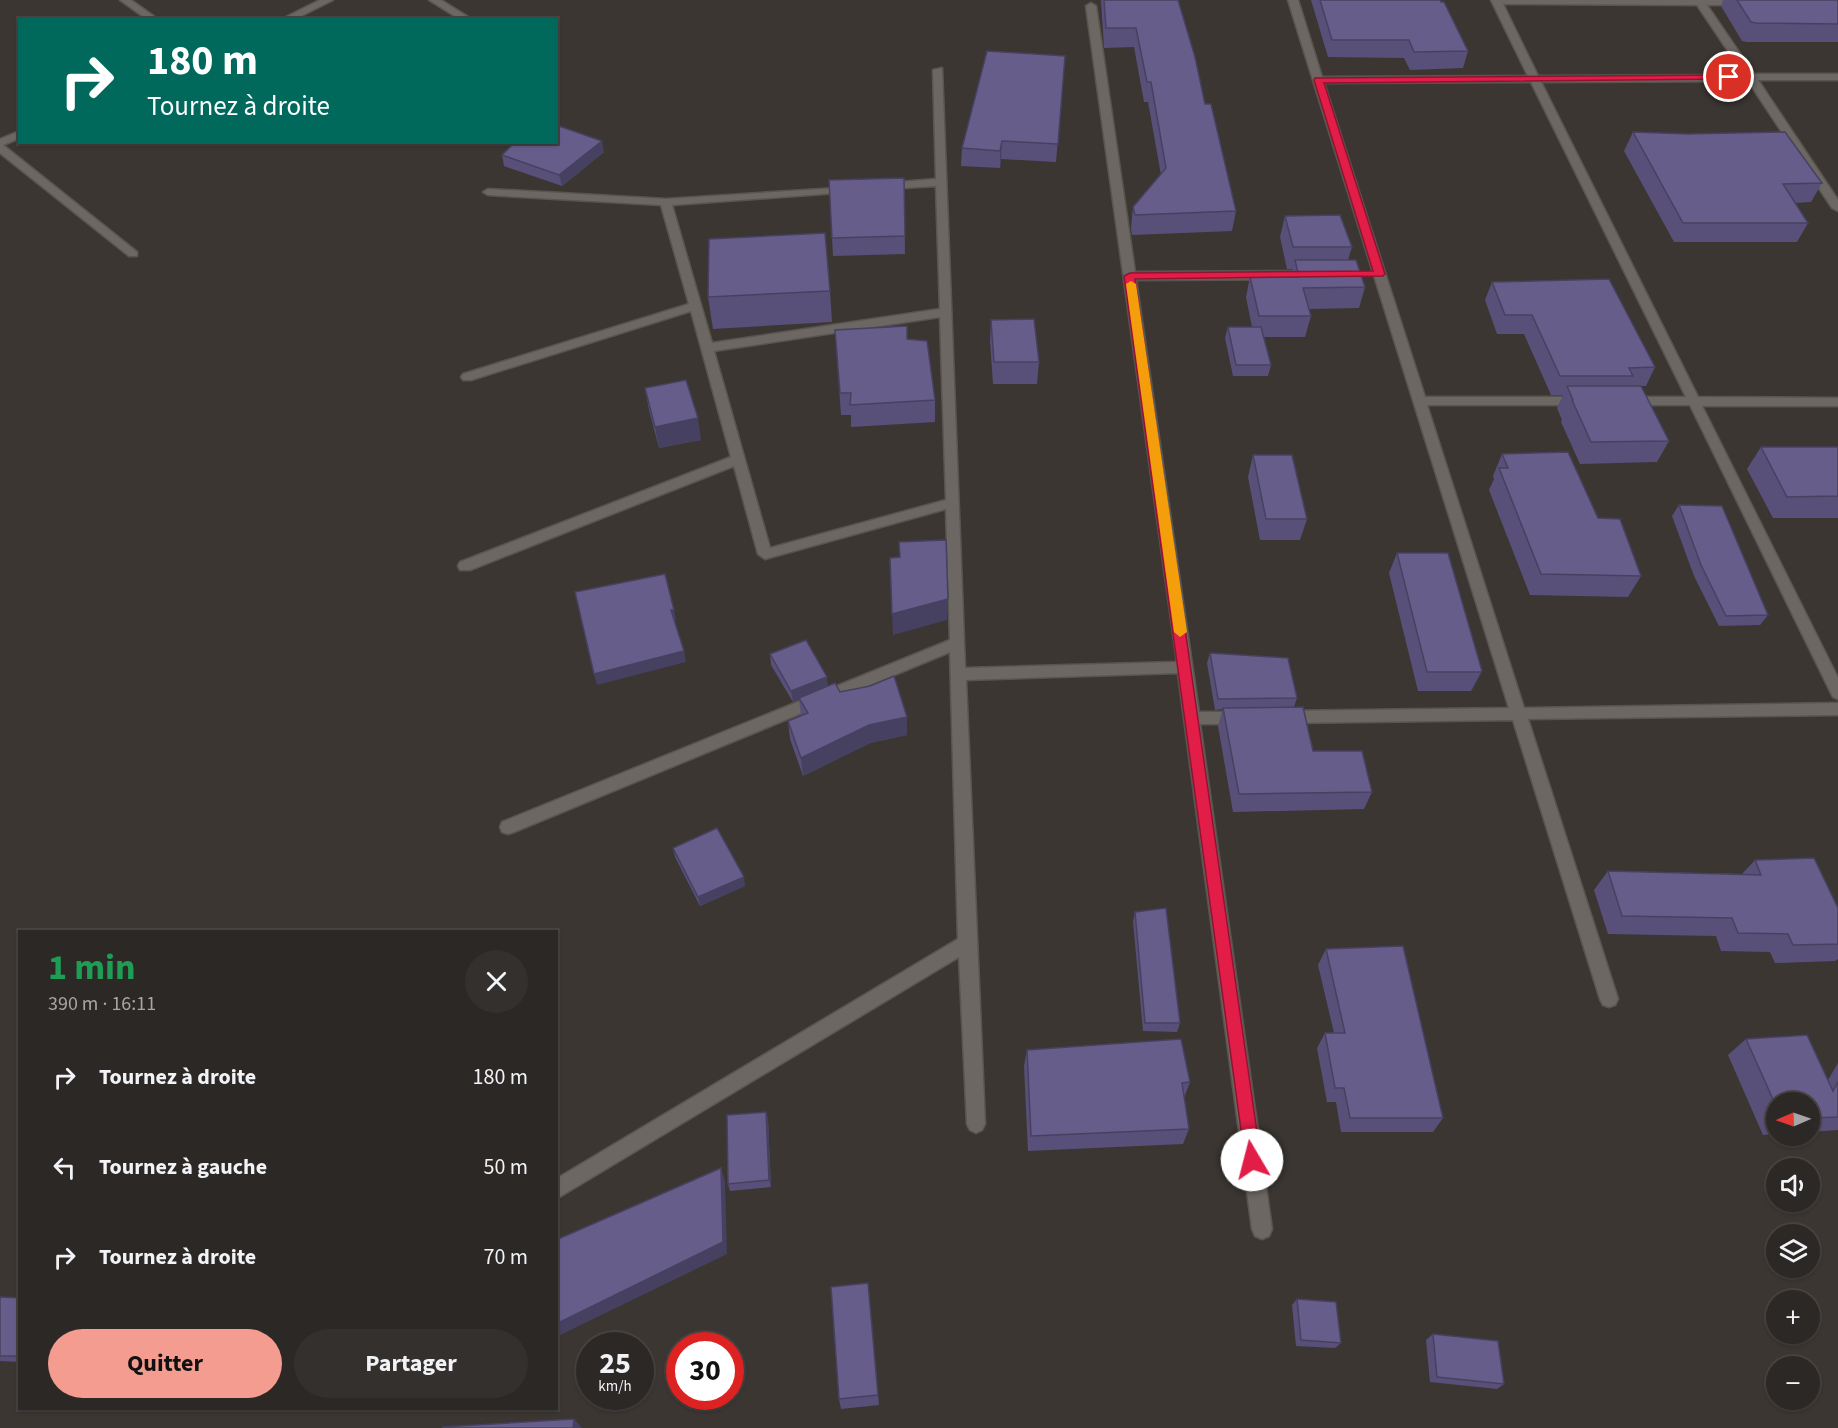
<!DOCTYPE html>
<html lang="fr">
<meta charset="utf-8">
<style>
:root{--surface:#2c2826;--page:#34302e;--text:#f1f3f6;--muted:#a6a6a7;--line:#484443;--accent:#f59c90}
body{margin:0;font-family:"Source Sans 3",sans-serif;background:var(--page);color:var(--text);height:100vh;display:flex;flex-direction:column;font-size:22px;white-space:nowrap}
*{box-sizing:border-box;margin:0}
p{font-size:20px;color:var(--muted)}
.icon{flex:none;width:33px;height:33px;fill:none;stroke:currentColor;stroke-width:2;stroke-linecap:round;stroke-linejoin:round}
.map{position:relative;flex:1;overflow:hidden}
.details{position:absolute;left:18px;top:930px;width:540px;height:480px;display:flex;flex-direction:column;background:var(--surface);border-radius:0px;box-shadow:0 2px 4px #0004,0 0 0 2px var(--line)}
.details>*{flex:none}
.top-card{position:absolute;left:18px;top:18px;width:540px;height:126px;border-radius:0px;box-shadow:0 2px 4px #0004,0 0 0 2px var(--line);background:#00695c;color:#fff;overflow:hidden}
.needle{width:39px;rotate:268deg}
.tools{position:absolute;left:1766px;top:1092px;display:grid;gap:12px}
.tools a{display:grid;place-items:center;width:54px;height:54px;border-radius:50%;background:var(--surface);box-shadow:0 2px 4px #0004,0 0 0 2px var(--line);font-size:30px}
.speed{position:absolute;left:576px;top:1332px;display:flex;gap:12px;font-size:30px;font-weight:700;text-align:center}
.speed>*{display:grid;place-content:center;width:78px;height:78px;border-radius:50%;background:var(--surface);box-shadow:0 2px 4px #0004,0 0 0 2px var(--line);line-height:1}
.speed small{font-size:15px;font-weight:400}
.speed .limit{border:9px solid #d22;background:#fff;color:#111}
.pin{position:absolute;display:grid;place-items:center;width:51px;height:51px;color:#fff;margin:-26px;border:3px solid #fff;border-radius:50%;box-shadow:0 2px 6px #0007}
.me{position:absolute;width:66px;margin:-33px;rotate:352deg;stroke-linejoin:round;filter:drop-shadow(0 0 4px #0008)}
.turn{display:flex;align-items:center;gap:21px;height:126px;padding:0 30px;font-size:27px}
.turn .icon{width:78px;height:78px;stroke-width:2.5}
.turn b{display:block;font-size:42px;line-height:51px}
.round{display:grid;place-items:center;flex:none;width:63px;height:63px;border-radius:32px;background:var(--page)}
.headline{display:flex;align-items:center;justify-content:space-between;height:102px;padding:0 30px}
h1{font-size:36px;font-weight:700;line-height:45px;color:#1e9e55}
.primary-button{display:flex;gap:12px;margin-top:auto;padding:12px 30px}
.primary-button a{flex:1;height:69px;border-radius:36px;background:var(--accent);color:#111;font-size:24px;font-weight:700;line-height:69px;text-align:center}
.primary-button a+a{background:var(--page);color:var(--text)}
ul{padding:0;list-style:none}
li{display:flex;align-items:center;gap:18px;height:90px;padding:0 30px}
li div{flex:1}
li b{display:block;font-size:22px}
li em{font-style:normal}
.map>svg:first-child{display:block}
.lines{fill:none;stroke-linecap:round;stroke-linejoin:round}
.minor-casing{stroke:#585551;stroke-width:3}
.minor{fill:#6c6762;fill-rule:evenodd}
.wall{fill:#585078}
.shaded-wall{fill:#474161}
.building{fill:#665d8b;stroke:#474161;stroke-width:1.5}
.route{fill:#e11d48;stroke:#92132f;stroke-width:1.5}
.slow{fill:#f59e0b}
</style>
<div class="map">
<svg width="1838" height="1428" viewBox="0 0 1838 1428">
<rect width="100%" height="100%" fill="#3b3632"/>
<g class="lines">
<!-- minor casing -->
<g class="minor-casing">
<g id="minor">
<path d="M120,0H131L159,20H148Z"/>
<path d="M320,0H333L293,20H280Z"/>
<path d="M429,0H441L473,20H461Z"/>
<path d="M1288,0H1298L1322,77L1528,76L1491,0H1745L1747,2L1742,5H1707L1754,74H1838V80H1758L1838,200V211L1832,208L1748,81L1541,82L1698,397L1838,398V406H1702L1838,678V699L1833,697L1831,693L1690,405H1628L1622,401L1628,397H1686L1531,82L1324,83L1425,397H1580L1586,401L1580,405H1427L1524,708L1838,703V715L1528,719L1618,999L1615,1005L1609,1007L1603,1005L1600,999L1513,720L1285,723L1280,721L1277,717L1280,713L1285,711L1509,708ZM1503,4L1697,5L1744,75L1538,76Z"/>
<path d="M1091,3L1096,6L1135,272L1313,271L1319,275L1313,279L1136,280L1199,712H1240L1245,714L1248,718L1245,722L1240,724H1200L1272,1229L1269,1236L1262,1239L1255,1236L1252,1229L1178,673L966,680L985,1124L982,1130L976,1133L970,1130L967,1124L959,957L556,1199V1179L958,939L950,652L514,832L508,834L502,832L500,827L502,822L950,640L946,509L765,559L758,554L734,466L470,570H460L458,566L460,562L731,457L691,311L471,380H463L461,377L463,374L689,304L661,205L488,195L483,192L488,189L666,199L854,187L855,189L850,192L672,205L712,343L940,309L936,186L886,189L881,186L886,183L936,179L933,70L942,68L965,668L1177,662L1086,6ZM940,317L946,500L770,548L714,351Z"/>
<path d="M20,131V138L3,145L137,252V256H129L0,153V139Z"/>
</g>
</g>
<!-- minor -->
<use href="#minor" class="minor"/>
</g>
<!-- wall -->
<g class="wall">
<path d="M1101,0H1178L1205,104L1236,211L1232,231L1132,235L1131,228L1133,207L1161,175L1148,102H1144L1134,47L1104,48Z"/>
<path d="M1311,0H1440L1468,51L1463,68L1410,70L1404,58L1328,57Z"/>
<path d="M1723,0H1838V42H1747L1742,41L1721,6Z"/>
<path d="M1065,56L1056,162L1001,159L1000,168L961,166L962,148Z"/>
<path d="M1633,132L1822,183L1811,202L1795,203L1808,223L1797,242H1674L1624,151Z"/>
<path d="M604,152L562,186L504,166L502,155Z"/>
<path d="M904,178L905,254L833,256L832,238Z"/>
<path d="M1285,216L1352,247L1348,260L1365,287L1359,308L1309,309L1311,316L1305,337H1264L1271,365L1268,376H1233L1225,338L1228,327H1252L1246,297L1250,277H1291L1293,269H1287L1280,237Z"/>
<path d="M1492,282L1655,367L1646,386H1631L1669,441L1657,462L1580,464L1561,422L1562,420L1557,408L1563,395H1551L1524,334H1497L1485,300Z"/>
<path d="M830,291L832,322L713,329L708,297Z"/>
<path d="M991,320L1039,362L1037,384H993L990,341Z"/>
<path d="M835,330L907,339L935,400V422L851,427V415H841Z"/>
<path d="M645,388L701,440L659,448L649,410Z"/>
<path d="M1761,447H1838V518H1773L1747,469Z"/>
<path d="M1502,454L1598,518L1641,576L1628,597L1530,595L1489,490L1494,479L1493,476Z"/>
<path d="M1253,455L1307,519L1300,540H1260L1248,477Z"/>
<path d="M1679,505L1768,615L1760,625L1719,626L1694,576L1672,516Z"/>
<path d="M1397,553L1482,671L1471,691H1418L1389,573Z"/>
<path d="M1210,653L1297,698L1294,707L1313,751L1372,792L1364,809L1233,812L1218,726L1223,709L1215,710L1207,663Z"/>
<path d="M770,654L840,692L907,717V735L870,743L803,776L790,739L788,721L801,716L799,699L793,702L771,665Z"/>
<path d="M673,848L745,886L700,906L675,857Z"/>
<path d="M1755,860L1838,908V959L1835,961L1775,963L1770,952L1721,951L1716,936L1608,934L1594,890L1608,871L1742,874Z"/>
<path d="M1135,912L1180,1023L1177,1032L1143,1031L1133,921Z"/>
<path d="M1326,949L1443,1118L1433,1132H1341L1336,1102H1327L1317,1048L1325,1033H1334L1318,965Z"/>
<path d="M1746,1039L1828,1080L1838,1063V1130L1809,1132V1102H1776V1134L1763,1135L1728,1055Z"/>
<path d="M1027,1050L1190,1082L1184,1098L1189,1129L1183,1144L1028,1151L1024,1066Z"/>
<path d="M766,1112L768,1119L771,1187L730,1191L728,1184Z"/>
<path d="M868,1283L879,1405L841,1409L839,1399Z"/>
<path d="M0,1297L20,1298V1362L0,1361Z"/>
<path d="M1297,1299L1341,1343L1335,1348L1296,1346L1292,1305Z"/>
<path d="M1433,1334L1504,1384L1497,1389L1430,1382L1426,1340Z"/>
</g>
<!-- shaded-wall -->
<g class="shaded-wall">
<path d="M602,141L604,152L562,186L559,175Z"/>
<path d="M1002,141L1001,159L1000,168V151Z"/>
<path d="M698,418L701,440L659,448L655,427Z"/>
<path d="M948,599L947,620L893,635L892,614Z"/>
<path d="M671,610H674L676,620L673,621Z"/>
<path d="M684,651L686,662L597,685L594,674Z"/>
<path d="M1482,671L1473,689L1471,691L1481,672Z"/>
<path d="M827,677L828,687L793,702L791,691Z"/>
<path d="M907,717V735L870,743L803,776L801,758L869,725Z"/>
<path d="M744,877L745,886L700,906L698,897Z"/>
<path d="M766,1112L768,1119L771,1187L769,1180Z"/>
<path d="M721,1168L725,1181L727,1254L556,1337V1324Z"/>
<path d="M574,1419L582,1428H573Z"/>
</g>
<!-- building -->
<g class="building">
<path d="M1104,0H1178L1195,57L1205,104H1211L1236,211L1135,215L1133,207L1166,168L1151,82H1147L1136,28H1106Z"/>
<path d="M1320,0H1440L1441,2H1444L1468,51L1414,52L1409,40H1332Z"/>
<path d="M1737,0H1838V24L1756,23L1751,22Z"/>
<path d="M987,51L1065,56L1058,144L1002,141L1000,151L962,148Z"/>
<path d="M556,125L602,141L559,175L502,155L515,142H556Z"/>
<path d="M1633,132L1688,134L1785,132L1822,183L1783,184L1808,223H1683Z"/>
<path d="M904,178L905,236L832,238L829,180Z"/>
<path d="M1340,215L1352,247H1293L1285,216Z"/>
<path d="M825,233L830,291L708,297L709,239Z"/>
<path d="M1295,260H1356L1365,287L1303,288L1311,316H1259L1250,277H1299Z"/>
<path d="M1609,279L1655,367L1629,368L1633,376H1560L1532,315H1505L1492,282Z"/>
<path d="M1034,319L1039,362H994L991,320Z"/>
<path d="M907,326V339L927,341L935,400L850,405L851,393H840L835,330Z"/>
<path d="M1228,327H1261L1271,365H1236Z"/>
<path d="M686,380L698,418L655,427L645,388Z"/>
<path d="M1567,386H1641L1669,441L1591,442L1572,400H1573Z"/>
<path d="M1761,447H1838V496L1787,497Z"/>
<path d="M1568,452L1598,518L1620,519L1641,576L1541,574L1499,468H1508L1502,454Z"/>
<path d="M1253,455H1292L1307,519H1266Z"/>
<path d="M1679,505L1722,506L1768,615L1726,616L1701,565Z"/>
<path d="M946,540L948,599L892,614L890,558L900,557L899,542Z"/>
<path d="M1397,553H1448L1482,671L1481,672H1427Z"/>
<path d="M665,574L674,610H671L684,651L594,674L575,592Z"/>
<path d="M806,640L827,677L791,691L770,654Z"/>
<path d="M1210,653L1288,658L1297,698L1218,699Z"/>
<path d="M894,676L907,717L869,725L801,758L788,721L808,713L799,698L835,683L840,692L870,686Z"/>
<path d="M1303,707L1313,751H1362L1372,792L1239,794L1223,708Z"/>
<path d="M717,828L744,877L698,897L673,848Z"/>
<path d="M1814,858L1838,908V944L1793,945L1788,934L1738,933L1732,918L1622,916L1608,871L1761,875L1755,860Z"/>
<path d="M1166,908L1180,1023H1145L1135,912Z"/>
<path d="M1403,946L1443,1118H1350L1344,1088H1335L1325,1033H1345L1326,949Z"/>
<path d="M1807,1035L1833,1091L1838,1082V1117L1809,1118V1102H1776V1106L1746,1039Z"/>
<path d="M1181,1039L1190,1082L1182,1083L1189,1129L1031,1136L1027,1050Z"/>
<path d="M766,1112L769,1180L728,1184L727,1115Z"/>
<path d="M721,1168L723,1242L556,1324V1240Z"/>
<path d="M868,1283L878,1395L839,1399L831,1287Z"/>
<path d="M0,1297L20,1298V1356H0Z"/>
<path d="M1297,1299L1336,1302L1341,1343L1301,1340Z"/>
<path d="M1433,1334L1498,1341L1504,1384L1437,1377Z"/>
<path d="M574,1419L573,1428H443V1427Z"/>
</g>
<!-- route -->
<path class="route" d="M1729,75L1734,77L1732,79L1324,83L1385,274L1383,276L1135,279L1261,1160L1258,1166L1252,1168L1246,1166L1124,276L1130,273L1373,271L1314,80L1315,78Z"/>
<!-- slow -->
<path class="slow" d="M1131,281L1136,284L1187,632L1180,637L1174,632L1126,284Z"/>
</svg>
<div class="tools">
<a><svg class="needle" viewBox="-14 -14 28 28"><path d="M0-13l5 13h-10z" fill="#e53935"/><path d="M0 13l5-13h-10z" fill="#a6a6a7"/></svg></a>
<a><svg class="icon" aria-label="sound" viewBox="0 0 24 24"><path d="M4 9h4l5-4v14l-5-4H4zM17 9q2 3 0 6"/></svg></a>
<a><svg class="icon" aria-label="layers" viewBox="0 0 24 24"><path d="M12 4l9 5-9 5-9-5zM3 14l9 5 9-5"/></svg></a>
<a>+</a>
<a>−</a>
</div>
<div class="speed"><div>25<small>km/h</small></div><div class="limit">30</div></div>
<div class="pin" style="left:1729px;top:77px;background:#d93025"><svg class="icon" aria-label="arrive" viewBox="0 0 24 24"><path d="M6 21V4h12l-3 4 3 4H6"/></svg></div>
<svg class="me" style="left:1252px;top:1160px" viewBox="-20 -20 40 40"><circle r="19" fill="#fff"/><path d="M0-13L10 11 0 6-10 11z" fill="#e11d48"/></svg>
<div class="top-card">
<div class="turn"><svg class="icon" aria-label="right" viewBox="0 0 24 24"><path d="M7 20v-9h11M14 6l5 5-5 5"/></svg><div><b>180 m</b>Tournez à droite</div></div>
</div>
<section class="details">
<div class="headline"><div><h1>1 min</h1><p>390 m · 16:11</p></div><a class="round"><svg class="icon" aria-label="close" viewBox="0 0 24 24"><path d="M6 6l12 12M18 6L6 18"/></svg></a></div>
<ul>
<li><svg class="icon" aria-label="right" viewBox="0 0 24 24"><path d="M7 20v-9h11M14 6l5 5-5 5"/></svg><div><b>Tournez à droite</b></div><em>180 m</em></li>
<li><svg class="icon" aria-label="left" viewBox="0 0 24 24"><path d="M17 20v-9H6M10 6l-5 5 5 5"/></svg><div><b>Tournez à gauche</b></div><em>50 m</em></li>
<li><svg class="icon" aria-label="right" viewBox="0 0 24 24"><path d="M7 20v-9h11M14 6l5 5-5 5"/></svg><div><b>Tournez à droite</b></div><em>70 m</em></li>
</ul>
<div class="primary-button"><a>Quitter</a><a>Partager</a></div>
</section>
</div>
